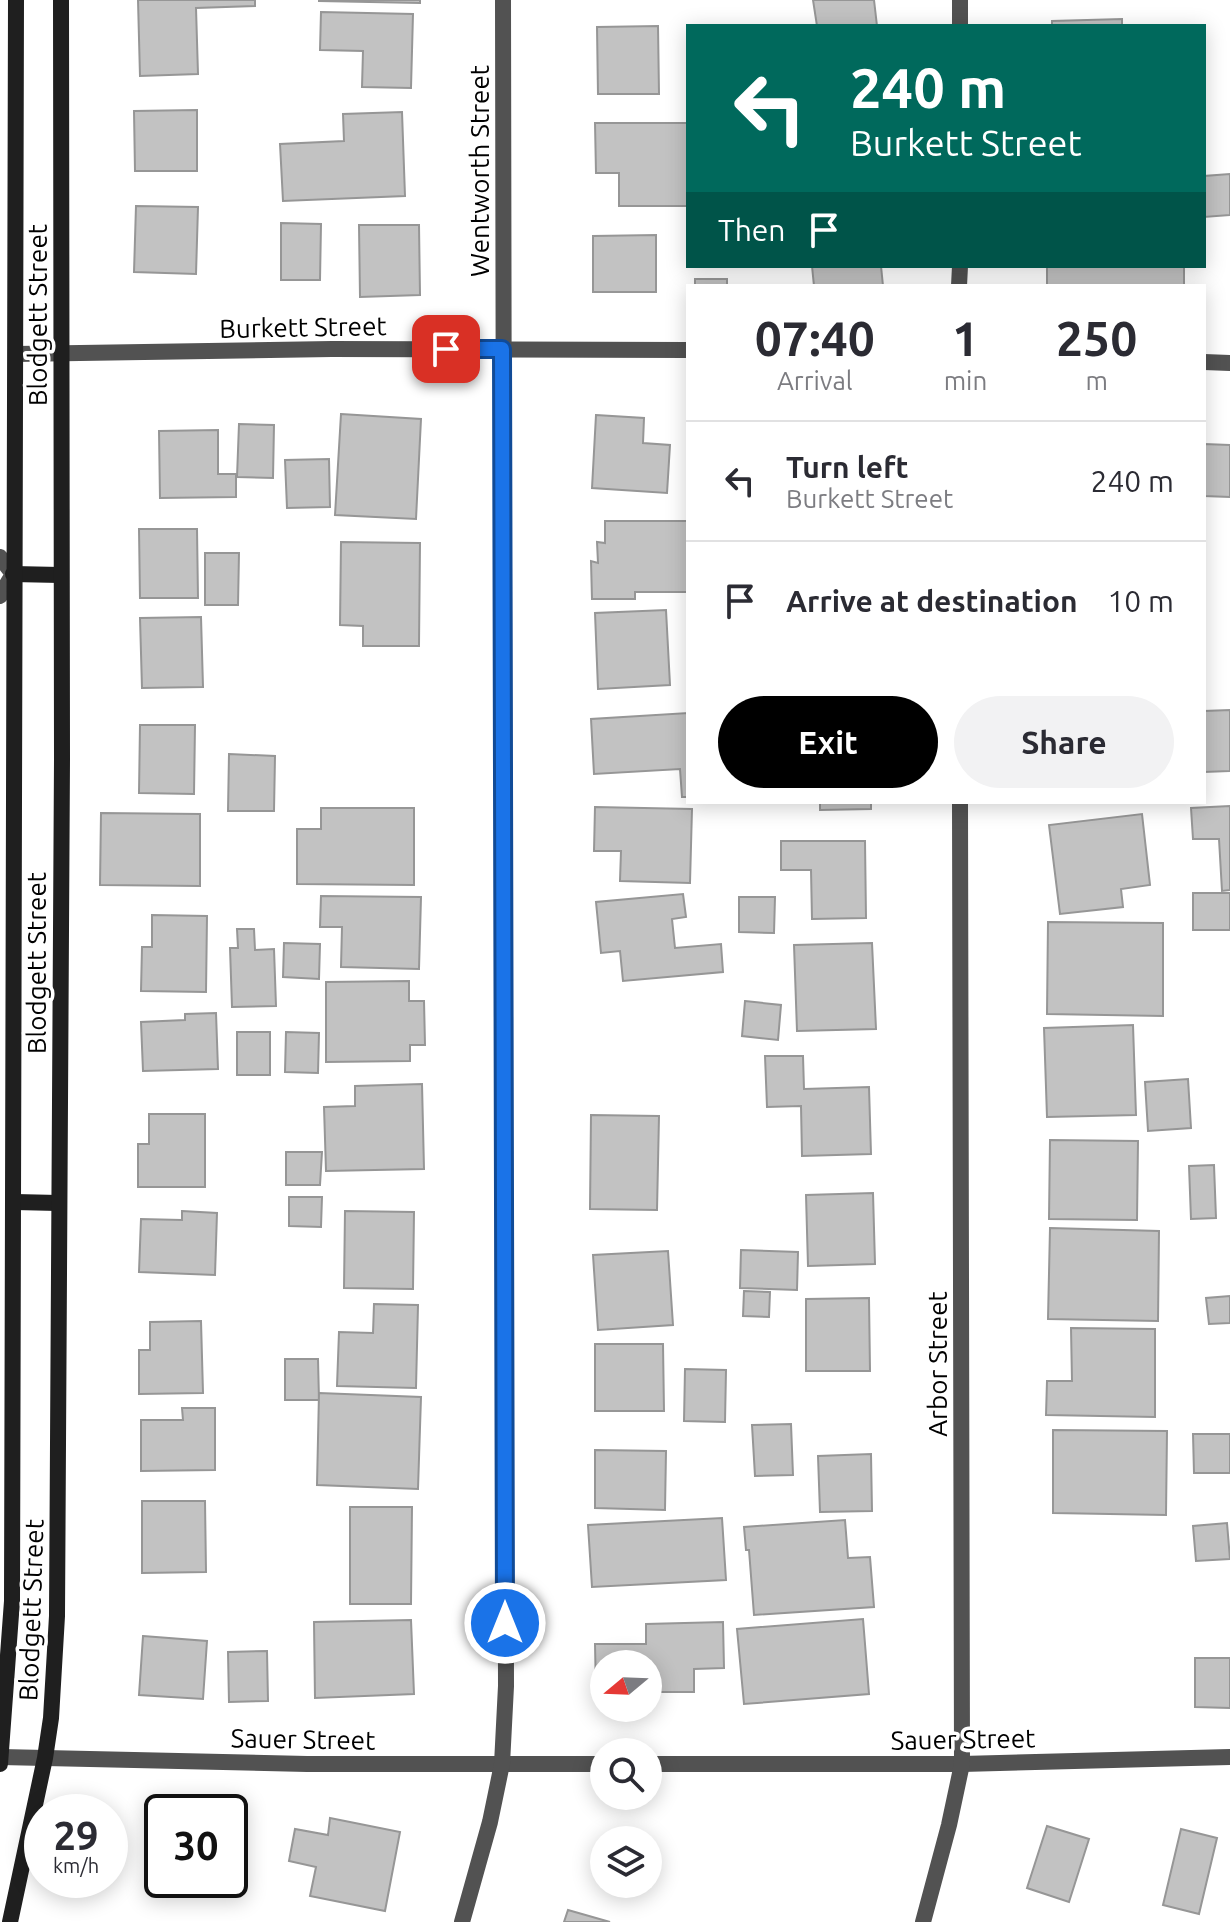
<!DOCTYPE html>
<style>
:root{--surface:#fff;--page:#f2f2f3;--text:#2b2b33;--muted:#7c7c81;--line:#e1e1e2;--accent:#000}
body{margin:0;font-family:Ubuntu,sans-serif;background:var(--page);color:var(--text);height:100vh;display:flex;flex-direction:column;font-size:30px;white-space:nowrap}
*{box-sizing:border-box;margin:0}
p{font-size:26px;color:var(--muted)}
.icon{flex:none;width:44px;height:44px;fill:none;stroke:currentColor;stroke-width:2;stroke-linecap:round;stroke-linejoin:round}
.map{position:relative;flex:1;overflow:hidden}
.drawer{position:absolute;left:686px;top:284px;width:520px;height:520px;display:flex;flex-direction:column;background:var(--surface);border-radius:0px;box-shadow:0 4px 20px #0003}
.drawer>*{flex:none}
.hud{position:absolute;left:686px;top:24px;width:520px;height:244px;border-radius:0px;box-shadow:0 4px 20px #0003;background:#00695c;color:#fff;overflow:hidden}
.needle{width:52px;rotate:251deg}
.fabs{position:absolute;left:590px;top:1650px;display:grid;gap:16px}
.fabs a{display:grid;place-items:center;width:72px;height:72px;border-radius:50%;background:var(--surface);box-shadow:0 4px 20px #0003;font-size:40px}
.speed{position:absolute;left:24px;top:1794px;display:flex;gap:16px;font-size:40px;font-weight:700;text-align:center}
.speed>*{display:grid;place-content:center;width:104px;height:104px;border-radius:50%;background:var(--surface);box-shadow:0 4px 20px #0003;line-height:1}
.speed small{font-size:20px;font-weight:400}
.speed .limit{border:4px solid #111;border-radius:12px;background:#fff;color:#111}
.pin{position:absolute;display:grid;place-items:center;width:68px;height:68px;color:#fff;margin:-34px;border-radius:16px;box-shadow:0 4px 12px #0006}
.me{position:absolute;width:88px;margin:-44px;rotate:0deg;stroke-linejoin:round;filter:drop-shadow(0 0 6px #0008)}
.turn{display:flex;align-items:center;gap:28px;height:168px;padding:0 32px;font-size:36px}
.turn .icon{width:104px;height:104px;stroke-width:2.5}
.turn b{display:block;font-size:56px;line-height:68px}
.then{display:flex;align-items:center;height:76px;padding:0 32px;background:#0003;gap:16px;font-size:30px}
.eta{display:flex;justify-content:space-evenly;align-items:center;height:136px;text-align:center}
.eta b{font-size:48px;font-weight:600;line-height:56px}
.action{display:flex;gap:16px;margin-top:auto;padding:16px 32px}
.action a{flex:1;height:92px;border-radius:48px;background:var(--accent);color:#fff;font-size:32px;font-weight:600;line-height:92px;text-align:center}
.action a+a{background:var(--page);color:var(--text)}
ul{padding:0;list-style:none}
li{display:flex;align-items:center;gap:24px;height:120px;padding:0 32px;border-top:2px solid var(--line)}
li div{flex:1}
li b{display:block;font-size:30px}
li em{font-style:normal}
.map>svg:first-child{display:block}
.building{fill:#c2c2c2;stroke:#969696;stroke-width:2}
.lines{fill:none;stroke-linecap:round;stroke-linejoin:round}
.lane{stroke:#525252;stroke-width:16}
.street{stroke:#525252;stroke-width:16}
.secondary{stroke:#1f1f1f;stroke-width:16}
.route-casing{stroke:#114b97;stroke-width:20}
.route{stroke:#1a73e8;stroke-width:14}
.labels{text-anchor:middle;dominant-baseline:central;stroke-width:7;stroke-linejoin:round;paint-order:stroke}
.street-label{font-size:26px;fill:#000;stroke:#fff}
</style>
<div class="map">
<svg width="1230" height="1922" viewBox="0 0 1230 1922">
<rect width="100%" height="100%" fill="#fff"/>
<!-- building -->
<g class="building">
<path d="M138,0H255V6L196,8L198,74L140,76Z"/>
<path d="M319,0H420V3L319,1Z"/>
<path d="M813,0H874L877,26H817Z"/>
<path d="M321,12L413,14L411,88L362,87L363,51L320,50Z"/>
<path d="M1122,19V26H1052V21Z"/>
<path d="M658,26L659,94H598L597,27Z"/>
<path d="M197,110V171H135L134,111Z"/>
<path d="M402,112L405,196L283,201L280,144L344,141L343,114Z"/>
<path d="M595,123H688V206H619V173H596Z"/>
<path d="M1230,174V215L1204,217V176Z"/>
<path d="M136,206L198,207L196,274L134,272Z"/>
<path d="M281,223L321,224L320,280H281Z"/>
<path d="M359,225H419L420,295L360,297Z"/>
<path d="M656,235V292H593V236Z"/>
<path d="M812,266H881L883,286H814Z"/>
<rect x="1047" y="266" width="137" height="20"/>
<rect x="695" y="279" width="32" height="7"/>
<path d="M341,414L421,419L416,519L335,515Z"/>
<path d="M596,415L644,418L643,443L670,445L667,493L592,488Z"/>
<path d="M239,424L274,425L273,478L237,477Z"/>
<path d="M218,430V474H236V497L160,498L159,431Z"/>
<path d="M1204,444L1230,445V497L1204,496Z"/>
<path d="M329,459L330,507L287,508L285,460Z"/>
<path d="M605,521H688V592H635V599H592L591,561L598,563L597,542L605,543Z"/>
<path d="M139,529H197L198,598H140Z"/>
<path d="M341,542L420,543L419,646H363V626L340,625Z"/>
<path d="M205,553H239L238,605H205Z"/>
<path d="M666,610L670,685L598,689L595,613Z"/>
<path d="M201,617L203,687L142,688L140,618Z"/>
<path d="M1230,710V771L1204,772V711Z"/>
<path d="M688,713V797H682L680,769L594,774L591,719Z"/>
<path d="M140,725H195L194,794L139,793Z"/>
<path d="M229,754L275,756L274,811H228Z"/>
<path d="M820,802H871V809L820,810Z"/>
<path d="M1230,806V890L1222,891L1219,839H1193L1191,808Z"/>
<path d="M595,807L692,809L690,883L620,881L621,851H594Z"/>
<path d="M321,808H414V885L297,884V829H321Z"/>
<path d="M101,813L200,814V886L100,885Z"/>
<path d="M1142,814L1150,885L1121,889L1123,907L1060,914L1049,825Z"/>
<path d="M781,841H865L866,918L812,919L811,870H781Z"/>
<rect x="1193" y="893" width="37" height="37"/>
<path d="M683,894L686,917L672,919L675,948L721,944L723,972L623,981L620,951L601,953L596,902Z"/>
<path d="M321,896L421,897L419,969L341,967L342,927H320Z"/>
<path d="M739,897H775L774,933L739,932Z"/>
<path d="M152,915L207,916L206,992L141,991L142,947H152Z"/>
<path d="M1048,922L1163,923V1016L1047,1014Z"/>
<path d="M237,929H254L255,950L274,949L276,1006L232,1007L230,948H238Z"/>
<path d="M284,943L320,944L319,979L283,977Z"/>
<path d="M872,943L876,1029L797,1031L794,945Z"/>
<path d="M409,981V1001H424L425,1045H410V1061L326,1062V982Z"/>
<path d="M745,1001L781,1005L778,1040L742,1036Z"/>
<path d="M216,1013L218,1069L143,1071L141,1022L185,1020V1014Z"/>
<path d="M1133,1025L1136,1115L1047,1117L1044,1028Z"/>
<rect x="237" y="1032" width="33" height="43"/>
<path d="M286,1032L319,1033L318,1073L285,1072Z"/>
<path d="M765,1056H803L804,1089L869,1087L871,1154L802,1156L801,1106L767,1107Z"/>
<path d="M1188,1079L1191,1128L1148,1131L1145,1082Z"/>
<path d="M422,1084L424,1169L326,1171L324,1107L355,1106V1086Z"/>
<path d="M149,1114H205V1187H138V1144H149Z"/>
<path d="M591,1115L659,1116L657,1210L590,1209Z"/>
<path d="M1050,1140L1138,1141L1137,1220L1049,1219Z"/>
<path d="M286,1152H322L320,1185H286Z"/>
<path d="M1214,1165L1216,1218L1191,1219L1189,1166Z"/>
<path d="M873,1193L875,1264L808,1266L806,1195Z"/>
<path d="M289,1197H322L321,1227L289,1226Z"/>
<path d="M182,1211L217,1213L215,1275L139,1272L141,1219L182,1220Z"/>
<path d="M345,1211L414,1212L413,1289L344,1288Z"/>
<path d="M1050,1228L1159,1231L1158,1321L1048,1319Z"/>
<path d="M741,1250L798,1252L797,1290L740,1288Z"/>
<path d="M668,1251L673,1325L598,1330L593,1255Z"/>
<path d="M744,1291L770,1292L769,1317L743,1316Z"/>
<path d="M1230,1296V1323L1209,1324L1206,1298Z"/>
<path d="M869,1298L870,1371H806V1299Z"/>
<path d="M374,1304L418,1305L416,1388L337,1386L339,1332L373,1333Z"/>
<path d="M201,1321L203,1393L139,1394V1350H150V1322Z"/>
<path d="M1071,1328L1155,1329V1417L1046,1415L1047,1381H1072Z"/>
<path d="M595,1344H663L664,1411H595Z"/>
<path d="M285,1359H318L319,1400H285Z"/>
<path d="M685,1369L726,1370L725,1422L684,1421Z"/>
<path d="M319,1393L421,1397L418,1489L317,1485Z"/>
<path d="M182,1408H215V1470L141,1471V1420H183Z"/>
<path d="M791,1424L793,1475L755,1476L752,1425Z"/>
<path d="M1053,1430L1167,1431L1166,1515L1053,1513Z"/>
<path d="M1193,1434H1230V1473H1194Z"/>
<path d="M595,1450L666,1451L665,1510L595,1508Z"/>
<path d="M871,1454L872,1511L820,1512L818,1456Z"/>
<path d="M142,1501H205L206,1572L142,1573Z"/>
<path d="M350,1507H412L411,1604H350Z"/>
<path d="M722,1518L726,1580L592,1587L588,1525Z"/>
<path d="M845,1520L848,1558L870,1557L874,1607L754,1615L749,1550H746L744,1527Z"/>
<path d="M1227,1523L1230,1559L1196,1561L1193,1526Z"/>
<path d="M863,1619L869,1694L744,1704L737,1629Z"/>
<path d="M411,1620L414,1694L315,1698L314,1622Z"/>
<path d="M723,1622L724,1668L694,1669V1692H648V1664H604V1693H596L595,1644H646V1624Z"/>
<path d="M143,1636L207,1641L203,1699L139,1695Z"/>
<path d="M267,1651L268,1701L229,1702L228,1652Z"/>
<path d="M1195,1658H1230V1708L1195,1707Z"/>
<path d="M330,1818L400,1832L385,1911L310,1896L316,1867L289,1861L295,1829L328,1835Z"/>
<path d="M1047,1826L1089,1839L1069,1902L1027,1888Z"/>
<path d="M1181,1829L1217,1838L1199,1914L1163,1905Z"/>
<path d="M568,1910L610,1922H564Z"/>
</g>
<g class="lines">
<!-- lane -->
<path class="lane" d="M0,557L13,574L0,596"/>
<!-- street -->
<g class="street">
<path d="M960,26V0"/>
<path d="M959,286L960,266"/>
<path d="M16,354L332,349L688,350"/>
<path d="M1204,362L1230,363"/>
<path d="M1,1757L307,1764H604"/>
<path d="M648,1764H962L1230,1757"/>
<path d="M462,1922L490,1822L502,1764L506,1686L503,0"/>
<path d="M923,1922L949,1825L962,1764L960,802"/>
</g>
<!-- secondary -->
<g class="secondary">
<path d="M13,574L60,575"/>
<path d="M15,1202L58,1203"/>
<path d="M0,1764L12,1601L16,0"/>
<path d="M10,1922L45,1758L51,1718L57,1616L62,759L61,0"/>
</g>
</g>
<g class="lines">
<!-- route casing -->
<g class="route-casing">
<path id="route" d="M446,349H502L505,1623"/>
</g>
<!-- route -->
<use href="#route" class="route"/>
</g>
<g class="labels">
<!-- street labels -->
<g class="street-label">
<text transform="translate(479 171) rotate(-90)">Wentworth Street</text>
<text transform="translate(37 315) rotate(-90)">Blodgett Street</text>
<text transform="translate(303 327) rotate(-1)">Burkett Street</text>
<text transform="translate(36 963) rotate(-90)">Blodgett Street</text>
<text transform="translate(937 1364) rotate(-90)">Arbor Street</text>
<text transform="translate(31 1610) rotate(-88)">Blodgett Street</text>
<text transform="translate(303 1739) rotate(1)">Sauer Street</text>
<text transform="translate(963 1739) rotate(-1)">Sauer Street</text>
</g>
</g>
</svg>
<div class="fabs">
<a><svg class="needle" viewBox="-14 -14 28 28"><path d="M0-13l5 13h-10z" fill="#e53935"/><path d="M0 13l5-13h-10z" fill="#7c7c81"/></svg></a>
<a><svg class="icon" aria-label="search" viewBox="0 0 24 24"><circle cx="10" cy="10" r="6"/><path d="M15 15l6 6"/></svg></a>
<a><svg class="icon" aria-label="layers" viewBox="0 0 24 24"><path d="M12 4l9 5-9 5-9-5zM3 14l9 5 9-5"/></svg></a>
</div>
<div class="speed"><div>29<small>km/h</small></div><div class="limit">30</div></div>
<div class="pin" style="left:446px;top:349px;background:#d93025"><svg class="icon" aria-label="arrive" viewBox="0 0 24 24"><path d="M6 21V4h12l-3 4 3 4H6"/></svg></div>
<svg class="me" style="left:505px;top:1623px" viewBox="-20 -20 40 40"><circle r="17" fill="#1a73e8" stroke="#fff" stroke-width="3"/><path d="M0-11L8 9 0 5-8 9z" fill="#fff"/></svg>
<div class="hud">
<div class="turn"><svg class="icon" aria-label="left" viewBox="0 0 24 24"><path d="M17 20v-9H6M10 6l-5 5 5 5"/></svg><div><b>240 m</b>Burkett Street</div></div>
<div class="then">Then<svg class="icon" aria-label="arrive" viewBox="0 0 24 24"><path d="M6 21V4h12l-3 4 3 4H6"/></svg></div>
</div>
<section class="drawer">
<div class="eta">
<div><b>07:40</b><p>Arrival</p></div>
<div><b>1</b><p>min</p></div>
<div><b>250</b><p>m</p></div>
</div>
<ul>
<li><svg class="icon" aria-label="left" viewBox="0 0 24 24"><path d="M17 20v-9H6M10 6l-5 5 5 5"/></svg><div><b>Turn left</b><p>Burkett Street</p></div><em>240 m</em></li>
<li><svg class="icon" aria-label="arrive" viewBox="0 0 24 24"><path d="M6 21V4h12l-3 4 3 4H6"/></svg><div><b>Arrive at destination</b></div><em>10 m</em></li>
</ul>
<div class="action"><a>Exit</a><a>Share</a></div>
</section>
</div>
